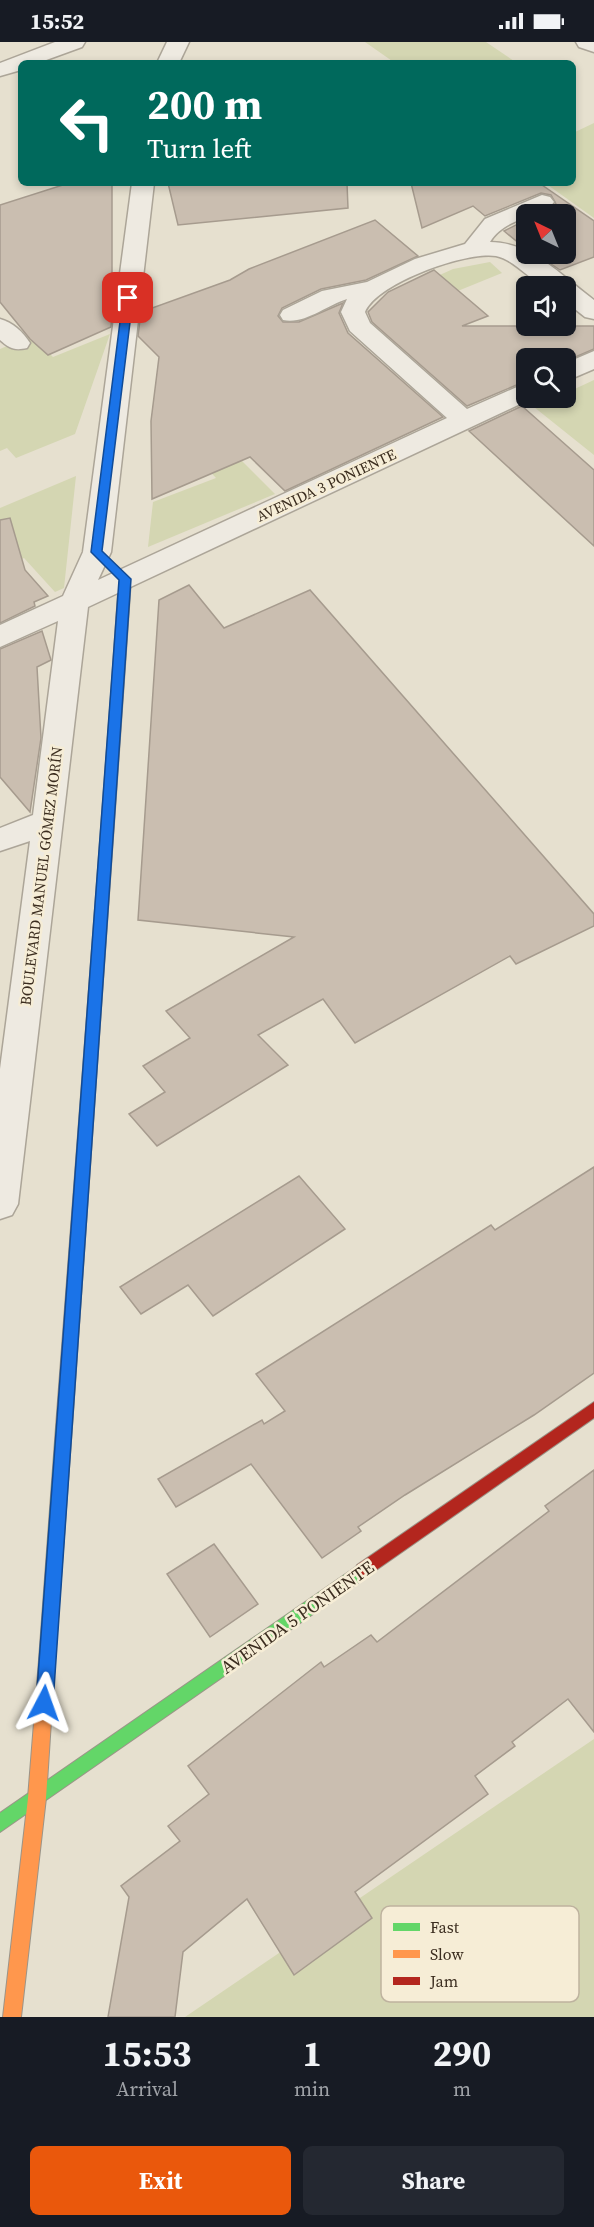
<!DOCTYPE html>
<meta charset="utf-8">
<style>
:root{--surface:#171b24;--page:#242831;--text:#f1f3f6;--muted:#9ea1a6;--accent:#ea580c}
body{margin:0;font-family:"Source Serif 4",serif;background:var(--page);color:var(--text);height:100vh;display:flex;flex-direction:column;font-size:22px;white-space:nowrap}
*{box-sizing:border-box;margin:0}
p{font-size:20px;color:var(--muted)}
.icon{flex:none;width:33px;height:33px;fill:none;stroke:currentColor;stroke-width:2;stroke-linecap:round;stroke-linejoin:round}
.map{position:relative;height:1975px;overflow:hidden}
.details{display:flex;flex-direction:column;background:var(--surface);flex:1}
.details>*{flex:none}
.hud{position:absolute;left:18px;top:18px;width:558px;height:126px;border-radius:9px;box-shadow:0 3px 9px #0003;background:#00695c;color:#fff;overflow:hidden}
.needle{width:39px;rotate:317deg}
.tools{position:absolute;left:516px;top:162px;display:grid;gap:12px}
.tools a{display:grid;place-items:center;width:60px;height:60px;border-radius:9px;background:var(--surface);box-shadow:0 3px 9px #0003;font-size:30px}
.pin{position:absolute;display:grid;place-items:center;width:51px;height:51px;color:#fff;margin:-26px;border-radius:12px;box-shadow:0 3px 9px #0006}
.me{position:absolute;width:66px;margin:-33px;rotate:4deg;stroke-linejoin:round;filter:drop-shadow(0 0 4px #0008)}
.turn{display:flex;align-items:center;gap:21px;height:126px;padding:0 30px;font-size:27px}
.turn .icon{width:78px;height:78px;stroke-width:2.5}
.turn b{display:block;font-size:42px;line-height:51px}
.eta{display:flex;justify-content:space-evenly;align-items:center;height:102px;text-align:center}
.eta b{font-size:36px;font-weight:700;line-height:42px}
.button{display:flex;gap:12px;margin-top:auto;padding:12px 30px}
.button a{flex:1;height:69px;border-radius:9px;background:var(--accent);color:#fff;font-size:24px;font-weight:700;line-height:69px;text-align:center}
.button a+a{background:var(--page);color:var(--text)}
.status{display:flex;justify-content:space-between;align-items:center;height:42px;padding:0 30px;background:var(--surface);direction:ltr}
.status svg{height:16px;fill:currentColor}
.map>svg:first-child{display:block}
.green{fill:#d4d6b2}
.building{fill:#cabeb0;stroke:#a69b8e;stroke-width:1.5}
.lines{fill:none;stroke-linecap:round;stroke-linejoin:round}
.street-casing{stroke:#aca598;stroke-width:3}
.fast-casing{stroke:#9b9488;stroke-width:2}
.slow-casing{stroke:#9b9488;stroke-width:2}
.jam-casing{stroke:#9b9488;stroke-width:2}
.street{fill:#eeeae1;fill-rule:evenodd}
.fast{fill:#63d668;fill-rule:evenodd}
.slow{fill:#ff974d;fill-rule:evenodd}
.jam{fill:#b3261e;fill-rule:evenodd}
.route{fill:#1a73e8;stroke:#114b97;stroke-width:1.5}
.labels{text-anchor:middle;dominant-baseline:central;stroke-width:5;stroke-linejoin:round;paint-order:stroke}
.street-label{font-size:15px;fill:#3b2d1f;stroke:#f6edd6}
.near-street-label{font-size:18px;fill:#3b2d1f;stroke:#f6edd6}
.key{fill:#f6edd6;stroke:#beb39f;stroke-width:1.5}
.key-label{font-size:16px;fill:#3b2d1f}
</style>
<div class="status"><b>15:52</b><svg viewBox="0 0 49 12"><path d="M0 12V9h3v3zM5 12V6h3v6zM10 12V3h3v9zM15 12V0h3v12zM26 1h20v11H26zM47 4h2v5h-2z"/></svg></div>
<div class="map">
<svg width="594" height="1975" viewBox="0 0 594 1975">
<rect width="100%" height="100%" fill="#e6e0cf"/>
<!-- green -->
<g class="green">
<path d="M365,0H486L517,21H395Z"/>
<path d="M594,81V176L545,141H573V91Z"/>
<path d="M490,220L502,231L379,281L380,260L453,227Z"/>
<path d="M110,292L75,392L16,416L7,406L0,409V307L31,294L53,315Z"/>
<path d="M594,338V413L534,365L555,356H566V351Z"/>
<path d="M157,373L224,401L275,452L148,505L153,460L216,436L189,407L151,421Z"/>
<path d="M76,434L64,546L55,550L24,516L0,526V466Z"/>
<path d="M594,1697V1975H185Z"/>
</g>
<!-- building -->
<g class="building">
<path d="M69,141H112V271L111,285L48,313L30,297L0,260V163Z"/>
<path d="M168,141H347L348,166L178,183Z"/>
<path d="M411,141H539L594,179V215L560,228L536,212H566V172H539L556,162L551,153L541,151L485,174L473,164L422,186Z"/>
<path d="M375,178L418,214L366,238L321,247L282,266L278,274L283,280H299L343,261L339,271L348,291L443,375L285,449L250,415L152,457L151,379L159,315L138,294L141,270L230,238L249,227Z"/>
<path d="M526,178V207L504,189Z"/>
<path d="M434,228L488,274L462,284H594V307L566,319V316H526V339L467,364L372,280L368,270L388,250Z"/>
<path d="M522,364L594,428V504L469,389Z"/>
<path d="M10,476L25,528L48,554L34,560L35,564L0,581V478Z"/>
<path d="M189,543L224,586L310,548L594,872V884L516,922L510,914L355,1001L323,957L258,993L288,1023L157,1104L129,1072L165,1050L143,1024L190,996L166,969L294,895L138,878L159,558Z"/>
<path d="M42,589L51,618L37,625L41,696L30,770L0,735V607Z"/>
<path d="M594,1125V1331L534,1373L405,1453L358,1485L361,1489L322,1516L251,1422L176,1465L158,1437L262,1378L264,1382L285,1369L256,1332L491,1183L495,1188Z"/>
<path d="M299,1134L345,1187L213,1274L188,1243L141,1272L120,1245Z"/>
<path d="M594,1428V1690L568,1657L512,1700L515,1704L475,1734L488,1752L355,1850L372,1876L294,1933L247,1857L183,1910L175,1975H108L129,1855L121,1844L180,1799L168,1784L209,1752L188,1724L321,1620L324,1625L371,1593L377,1600L549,1469L545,1464Z"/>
<path d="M214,1502L258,1562L210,1595L167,1532Z"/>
</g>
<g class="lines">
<!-- street casing -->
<g class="street-casing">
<g id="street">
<path d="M55,0H85L82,5L38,21H21V28L0,34V21Z"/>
<path d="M167,0H189L179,21H157Z"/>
<path d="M576,0H594V10L579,5Z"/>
<path d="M132,141H154L111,510L98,538L447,376L350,289L341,270L347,257C327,263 304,283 283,278L280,273L283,268L322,249L367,240L415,217L465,202L485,177L542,153L550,155L554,160C542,176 506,174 490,200C531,200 563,235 594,258V277L585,275L566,260V244C560,244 553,246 547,244C531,241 516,218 496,214C466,209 377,241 365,270L370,281L467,367L526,341V356H533L88,565L18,1162L12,1173L0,1177V1027L30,799L0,809V786L33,773L58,579L0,605V583L63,554L83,510Z"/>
<path d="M0,277C12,280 23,290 30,301L27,306C14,309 9,306 0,298Z"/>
<path d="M594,309V327L566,339V321Z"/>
</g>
</g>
<!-- fast casing -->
<g class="fast-casing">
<g id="fast">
<path d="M117,649L123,653L95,1053L93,1057H83L81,1053L111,653Z"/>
<path d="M64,1378L69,1380L72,1385L55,1618L53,1624L47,1626L41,1624L39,1618L56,1385L59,1380Z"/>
<path d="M363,1520L369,1523L371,1528L369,1533L0,1790V1771Z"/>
</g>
</g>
<!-- slow casing -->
<g class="slow-casing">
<g id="slow">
<path d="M125,533L131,537L123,653L117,657L111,653L119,537Z"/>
<path d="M88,1047L93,1049L95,1053L72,1385L69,1390L64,1392L59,1390L56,1385L81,1053L83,1049Z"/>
<path d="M47,1610L53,1612L55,1618L46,1756L21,1975H3L28,1756L39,1618L41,1612Z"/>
</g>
</g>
<!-- jam casing -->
<g class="jam-casing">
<path id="jam" d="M594,1360V1376L369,1533L363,1536L357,1533L355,1528L357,1523Z"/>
</g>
<!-- street -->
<use href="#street" class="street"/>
<!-- fast -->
<use href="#fast" class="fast"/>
<!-- slow -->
<use href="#slow" class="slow"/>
<!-- jam -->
<use href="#jam" class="jam"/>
</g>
<!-- route -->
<path class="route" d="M128,253L133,256L102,509L131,537L53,1661L50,1667L44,1669L38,1667L36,1661L119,538L91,510L123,256Z"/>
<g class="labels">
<!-- street labels -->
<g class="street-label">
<text transform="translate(326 443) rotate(-25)">AVENIDA 3 PONIENTE</text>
<text transform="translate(41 834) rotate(-83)">BOULEVARD MANUEL GÓMEZ MORÍN</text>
</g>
<!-- near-street labels -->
<g class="near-street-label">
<text transform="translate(297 1575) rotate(-35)">AVENIDA 5 PONIENTE</text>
</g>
</g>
<!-- legend -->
<rect x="381" y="1864" width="198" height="96" rx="9" class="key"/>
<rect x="393" y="1881" width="27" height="8" fill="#63d668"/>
<rect x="393" y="1908" width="27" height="8" fill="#ff974d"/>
<rect x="393" y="1935" width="27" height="8" fill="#b3261e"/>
<g class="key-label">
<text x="430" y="1891">Fast</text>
<text x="430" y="1918">Slow</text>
<text x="430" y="1945">Jam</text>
</g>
</svg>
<div class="tools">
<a><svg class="needle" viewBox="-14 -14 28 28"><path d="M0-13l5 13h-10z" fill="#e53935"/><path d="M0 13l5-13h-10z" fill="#9ea1a6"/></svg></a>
<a><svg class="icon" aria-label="sound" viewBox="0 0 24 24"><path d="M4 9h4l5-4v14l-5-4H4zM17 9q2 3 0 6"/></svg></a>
<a><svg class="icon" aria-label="search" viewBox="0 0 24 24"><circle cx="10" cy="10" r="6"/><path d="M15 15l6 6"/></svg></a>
</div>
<div class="pin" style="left:128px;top:256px;background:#d93025"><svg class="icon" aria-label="arrive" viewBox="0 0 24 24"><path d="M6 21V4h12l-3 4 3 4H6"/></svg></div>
<svg class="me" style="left:44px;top:1661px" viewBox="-20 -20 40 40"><path d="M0-17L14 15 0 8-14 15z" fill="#1a73e8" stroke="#fff" stroke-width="4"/></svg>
<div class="hud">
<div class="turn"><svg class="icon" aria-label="left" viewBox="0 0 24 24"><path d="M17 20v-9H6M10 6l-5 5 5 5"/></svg><div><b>200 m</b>Turn left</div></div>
</div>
</div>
<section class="details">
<div class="eta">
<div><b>15:53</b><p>Arrival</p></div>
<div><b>1</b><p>min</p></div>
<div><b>290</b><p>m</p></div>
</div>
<div class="button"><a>Exit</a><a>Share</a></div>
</section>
